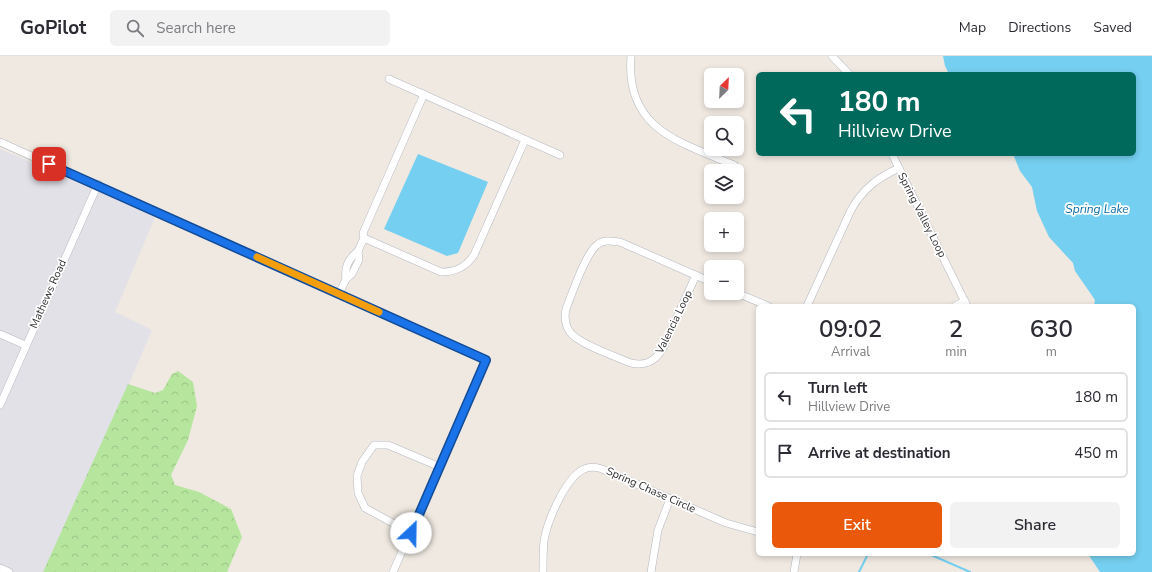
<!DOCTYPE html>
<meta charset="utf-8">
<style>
:root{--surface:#fff;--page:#f2f2f3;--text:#2b2b33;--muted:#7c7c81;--line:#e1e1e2;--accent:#ea580c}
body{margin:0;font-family:"Nunito Sans",sans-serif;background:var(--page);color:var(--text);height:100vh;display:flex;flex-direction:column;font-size:15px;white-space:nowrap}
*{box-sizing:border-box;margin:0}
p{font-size:13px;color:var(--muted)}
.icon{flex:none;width:22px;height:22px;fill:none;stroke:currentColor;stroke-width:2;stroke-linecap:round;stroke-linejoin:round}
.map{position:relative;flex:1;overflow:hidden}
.sheet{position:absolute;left:756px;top:248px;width:380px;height:252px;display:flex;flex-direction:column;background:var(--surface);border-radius:6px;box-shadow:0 2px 6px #0003}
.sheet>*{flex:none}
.banner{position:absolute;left:756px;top:16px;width:380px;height:84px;border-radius:6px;box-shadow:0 2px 6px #0003;background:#00695c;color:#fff;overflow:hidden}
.needle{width:26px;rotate:24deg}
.fabs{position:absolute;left:704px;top:12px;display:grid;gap:8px}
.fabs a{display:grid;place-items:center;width:40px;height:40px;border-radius:6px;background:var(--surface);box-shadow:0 2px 6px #0003;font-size:20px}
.pin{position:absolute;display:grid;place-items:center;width:34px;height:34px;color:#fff;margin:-17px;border-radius:8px;box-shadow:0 2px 6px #0006}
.me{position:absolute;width:44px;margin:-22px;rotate:24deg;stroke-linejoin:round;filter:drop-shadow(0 0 3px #0008)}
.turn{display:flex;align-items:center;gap:14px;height:84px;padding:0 16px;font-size:18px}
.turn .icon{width:52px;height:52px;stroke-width:2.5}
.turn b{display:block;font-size:28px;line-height:34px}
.eta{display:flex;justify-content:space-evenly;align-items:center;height:68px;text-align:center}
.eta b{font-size:24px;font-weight:600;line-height:28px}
.primary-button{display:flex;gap:8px;margin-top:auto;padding:8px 16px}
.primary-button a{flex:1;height:46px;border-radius:6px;background:var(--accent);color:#fff;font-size:16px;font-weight:600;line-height:46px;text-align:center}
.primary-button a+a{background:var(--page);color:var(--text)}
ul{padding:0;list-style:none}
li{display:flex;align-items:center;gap:12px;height:50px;margin:0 8px 6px;padding:0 8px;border:2px solid var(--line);border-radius:6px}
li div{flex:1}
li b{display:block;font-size:15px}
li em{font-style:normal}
header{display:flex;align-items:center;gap:24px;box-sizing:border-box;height:56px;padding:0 20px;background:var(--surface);border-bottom:1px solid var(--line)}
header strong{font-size:19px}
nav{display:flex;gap:22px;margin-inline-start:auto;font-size:14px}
.search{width:280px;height:36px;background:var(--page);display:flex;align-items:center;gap:10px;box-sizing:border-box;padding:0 14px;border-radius:6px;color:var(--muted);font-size:15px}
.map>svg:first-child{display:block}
.industrial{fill:#e3e1e8}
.forest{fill:url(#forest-crowns)}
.water{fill:#75cff0}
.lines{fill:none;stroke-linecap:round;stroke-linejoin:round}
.stream{stroke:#75cff0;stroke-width:2}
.minor-casing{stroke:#b4b7c1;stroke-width:8}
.minor{stroke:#fff;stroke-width:7}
.route-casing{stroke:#114b97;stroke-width:10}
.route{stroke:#1a73e8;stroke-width:7}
.slow{stroke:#f59e0b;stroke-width:7}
.labels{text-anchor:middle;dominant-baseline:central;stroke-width:3.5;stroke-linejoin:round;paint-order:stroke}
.street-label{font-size:11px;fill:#2e2e2e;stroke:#fff}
.water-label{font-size:12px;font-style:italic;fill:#0d6fa3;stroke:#fff}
</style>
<header>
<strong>GoPilot</strong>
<div class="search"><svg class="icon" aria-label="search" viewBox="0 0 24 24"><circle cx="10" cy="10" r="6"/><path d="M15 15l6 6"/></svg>Search here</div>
<nav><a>Map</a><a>Directions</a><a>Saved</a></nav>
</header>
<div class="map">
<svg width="1152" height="516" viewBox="0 0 1152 516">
<defs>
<pattern id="forest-crowns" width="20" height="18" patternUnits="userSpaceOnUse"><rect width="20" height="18" fill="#b6e59e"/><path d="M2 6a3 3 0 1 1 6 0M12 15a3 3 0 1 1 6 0" fill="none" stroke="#9dc588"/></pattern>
</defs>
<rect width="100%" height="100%" fill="#efe9e1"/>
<!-- industrial -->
<path class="industrial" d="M0,93L156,159L115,256L152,274L48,516H0Z"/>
<!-- forest -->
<path class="forest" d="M178,315L193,326L197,350L188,384L171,419L175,429L199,436L231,453L242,481L227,516H43L128,328L155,337L163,334L172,318Z"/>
<!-- water -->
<g class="water">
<path d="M943,0H1152V516H1100L1088,498H1134V250H1094L1095,244L1075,215L1073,207L1049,181L1037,155L1032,131L1020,115L1013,98H1134V18H949L945,10Z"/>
<path d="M418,98L488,126L458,197L447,200L384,173Z"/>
</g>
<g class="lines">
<!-- stream -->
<g class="stream">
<path d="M929,498L970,516"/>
<path d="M859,516L868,498"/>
</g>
<!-- minor casing -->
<g class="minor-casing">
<g id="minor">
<path d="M631,0C625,73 679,86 734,109"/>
<path d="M832,0L849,18"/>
<path d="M389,23L560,99"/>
<path d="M0,86L486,304L393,516"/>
<path d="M892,98L967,250"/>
<path d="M364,182L363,177L424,38"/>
<path d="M696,219L662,294C654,306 645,310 631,307C617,301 578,288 570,276C565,269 564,262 566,253C572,238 585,198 597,189C603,183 612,185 620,186L711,226"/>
<path d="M346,223C344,211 349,202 358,195"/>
<path d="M737,237L768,250"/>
<path d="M339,238L346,223L352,218L359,204L358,195L364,182L441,216C456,216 466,211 474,199L525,84"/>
<path d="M807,250L851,154C863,133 877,122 899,112"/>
<path d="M955,250L965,245"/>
<path d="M0,278L25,289"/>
<path d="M0,349L98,128"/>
<path d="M411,477L365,452L358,437L357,420L362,406L374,389H388L440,411"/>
<path d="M0,512L9,516"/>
<path d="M543,516C543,506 543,495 544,485C547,466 565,422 584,413C589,411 596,411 602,413L726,467L758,476"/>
<path d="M651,516L658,474L670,443"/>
<path d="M794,516L797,498"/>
</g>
</g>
<!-- minor -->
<use href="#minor" class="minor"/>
</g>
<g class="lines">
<!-- route casing -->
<g class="route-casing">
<path id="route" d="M49,108L486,304L411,477"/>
</g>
<!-- route -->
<use href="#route" class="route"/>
<!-- slow -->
<path class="slow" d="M257,201L379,256"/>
</g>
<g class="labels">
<!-- street labels -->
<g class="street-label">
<text transform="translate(922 159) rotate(63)">Spring Valley Loop</text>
<text transform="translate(48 238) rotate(-66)">Mathews Road</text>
<text transform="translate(674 266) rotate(-64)">Valencia Loop</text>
<text transform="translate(651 434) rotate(24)">Spring Chase Circle</text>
</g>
<!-- water labels -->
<g class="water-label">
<text x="1097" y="153">Spring Lake</text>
</g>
</g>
</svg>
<div class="fabs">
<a><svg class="needle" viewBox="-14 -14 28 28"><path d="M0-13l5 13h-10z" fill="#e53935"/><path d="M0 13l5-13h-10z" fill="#7c7c81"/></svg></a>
<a><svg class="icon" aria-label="search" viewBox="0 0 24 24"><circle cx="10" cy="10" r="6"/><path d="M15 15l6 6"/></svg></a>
<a><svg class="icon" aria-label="layers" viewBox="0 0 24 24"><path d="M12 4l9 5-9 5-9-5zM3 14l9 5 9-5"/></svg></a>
<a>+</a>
<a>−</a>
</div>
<div class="pin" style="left:49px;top:108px;background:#d93025"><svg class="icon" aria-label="arrive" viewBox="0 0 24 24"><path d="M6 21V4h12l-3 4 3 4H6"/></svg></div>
<svg class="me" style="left:411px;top:477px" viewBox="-20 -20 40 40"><circle r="19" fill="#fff"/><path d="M0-13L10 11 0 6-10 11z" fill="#1a73e8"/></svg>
<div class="banner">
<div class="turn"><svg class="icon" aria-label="left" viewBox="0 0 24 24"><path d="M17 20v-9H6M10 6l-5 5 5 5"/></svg><div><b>180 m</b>Hillview Drive</div></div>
</div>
<section class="sheet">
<div class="eta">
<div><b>09:02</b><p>Arrival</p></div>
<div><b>2</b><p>min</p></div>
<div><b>630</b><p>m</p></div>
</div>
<ul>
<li><svg class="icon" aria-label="left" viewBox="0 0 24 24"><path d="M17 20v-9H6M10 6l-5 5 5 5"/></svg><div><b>Turn left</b><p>Hillview Drive</p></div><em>180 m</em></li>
<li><svg class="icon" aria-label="arrive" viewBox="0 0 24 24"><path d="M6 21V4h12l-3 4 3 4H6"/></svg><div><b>Arrive at destination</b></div><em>450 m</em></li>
</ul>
<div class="primary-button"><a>Exit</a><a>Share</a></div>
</section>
</div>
